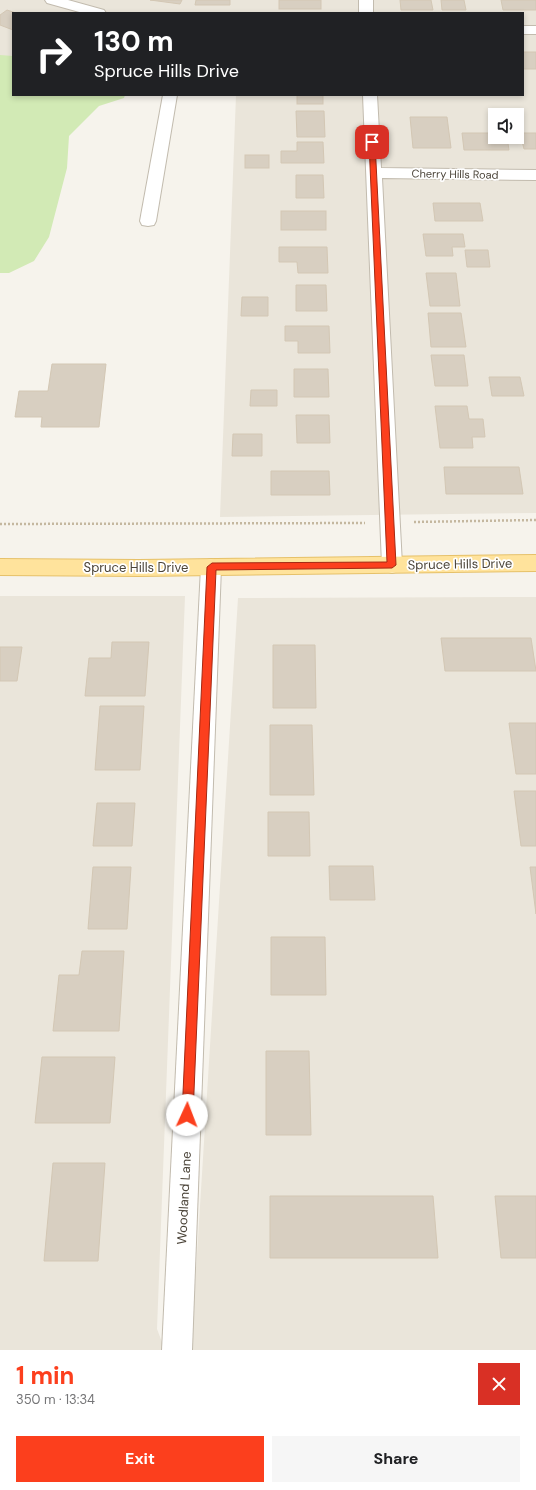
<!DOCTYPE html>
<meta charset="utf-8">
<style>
:root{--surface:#fff;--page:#f6f6f6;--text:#202124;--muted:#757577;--accent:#fc3f1d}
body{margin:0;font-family:"DM Sans",sans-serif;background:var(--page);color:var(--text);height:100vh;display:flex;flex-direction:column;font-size:15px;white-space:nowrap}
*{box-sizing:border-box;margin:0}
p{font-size:13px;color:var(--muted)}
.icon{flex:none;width:22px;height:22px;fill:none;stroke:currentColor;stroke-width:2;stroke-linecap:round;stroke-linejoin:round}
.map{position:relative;height:1350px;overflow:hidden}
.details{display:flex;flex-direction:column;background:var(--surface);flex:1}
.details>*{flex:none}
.guide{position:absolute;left:12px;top:12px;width:512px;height:84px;border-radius:0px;box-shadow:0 2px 6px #0003;background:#202124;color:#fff;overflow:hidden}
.buttons{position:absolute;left:488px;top:108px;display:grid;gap:8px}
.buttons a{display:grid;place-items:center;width:36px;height:36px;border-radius:0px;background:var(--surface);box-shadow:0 2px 6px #0003;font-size:20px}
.pin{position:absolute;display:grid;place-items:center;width:34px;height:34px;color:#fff;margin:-17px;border-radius:8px;box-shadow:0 2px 6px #0006}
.me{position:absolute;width:44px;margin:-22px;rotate:2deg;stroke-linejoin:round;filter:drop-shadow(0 0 3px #0008)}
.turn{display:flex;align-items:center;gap:14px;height:84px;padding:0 16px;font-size:18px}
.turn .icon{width:52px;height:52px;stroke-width:2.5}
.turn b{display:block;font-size:28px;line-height:34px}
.round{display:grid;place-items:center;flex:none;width:42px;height:42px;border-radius:0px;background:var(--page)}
.summary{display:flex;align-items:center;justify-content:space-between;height:68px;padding:0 16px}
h1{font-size:24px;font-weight:700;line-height:30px;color:var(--accent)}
.cta{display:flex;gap:8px;margin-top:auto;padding:8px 16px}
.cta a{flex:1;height:46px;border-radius:0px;background:var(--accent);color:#fff;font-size:16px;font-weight:700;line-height:46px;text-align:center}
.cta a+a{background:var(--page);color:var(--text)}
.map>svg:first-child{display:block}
.residential{fill:#eae5da;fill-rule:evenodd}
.green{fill:#d2eab5}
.building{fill:#d8cfc1;stroke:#d3c7b4}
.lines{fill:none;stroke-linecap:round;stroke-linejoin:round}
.minor-casing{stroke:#c2bbae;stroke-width:2}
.major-casing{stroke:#e6c16a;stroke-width:2}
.path{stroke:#c4b79f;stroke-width:2.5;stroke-dasharray:2 2;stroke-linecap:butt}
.minor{fill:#fff;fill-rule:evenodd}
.major{fill:#ffe39c;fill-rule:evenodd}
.route{fill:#fc3f1d;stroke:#a42913}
.labels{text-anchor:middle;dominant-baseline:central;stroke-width:3.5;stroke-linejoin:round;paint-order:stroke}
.far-street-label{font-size:11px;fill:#4b4439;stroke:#fff}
.street-label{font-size:13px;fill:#4b4439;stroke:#fff}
</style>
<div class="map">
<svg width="536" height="1350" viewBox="0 0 536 1350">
<rect width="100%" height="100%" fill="#f6f3ec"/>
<!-- residential -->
<g class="residential">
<path d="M0,0H536V513L220,517L236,95H523V13H13V65H0ZM495,115H517V137H495Z"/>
<path d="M0,596H185L157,1329L165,1350H0Z"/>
<path d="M536,597V1350H191L238,598Z"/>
</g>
<!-- green -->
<path class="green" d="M0,55L13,56V95H125L124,98L99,106L69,136L67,168L49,237L34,261L9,273H0Z"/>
<!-- building -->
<g class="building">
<path d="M150,0H182L180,4Z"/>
<path d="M196,0H230V5H195Z"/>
<rect x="279" y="0" width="42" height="9"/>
<path d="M400,0H431L433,10H401Z"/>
<path d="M441,0H464L466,10H442Z"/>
<path d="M501,0H536V10H503Z"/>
<path d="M7,10L16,13H13V30L0,25V15Z"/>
<rect x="523" y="52" width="13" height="17"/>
<rect x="297" y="95" width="26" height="9"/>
<path d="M296,111H324L325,137H297Z"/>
<path d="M410,117H447L451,148H413Z"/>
<path d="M462,133H495V137H507L509,150H464Z"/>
<path d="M520,133H536V149H524Z"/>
<path d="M297,142H323L324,163H281V151H297Z"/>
<rect x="245" y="155" width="24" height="13"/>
<path d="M296,175H323L324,198H296Z"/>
<path d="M433,203H480L483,221H435Z"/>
<rect x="281" y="211" width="45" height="19"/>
<path d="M423,234H463L465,247H452L453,256H426Z"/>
<path d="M279,247H327L328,273H298L297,262H279Z"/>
<path d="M465,250H488L490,267H467Z"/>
<path d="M426,273H456L460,306H430Z"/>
<path d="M296,285H326L327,311H296Z"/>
<path d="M242,297H268V316H241Z"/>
<path d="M428,313H461L466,347H431Z"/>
<path d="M285,326H329L330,353H298V341H285Z"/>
<path d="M431,355H464L468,386H435Z"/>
<path d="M52,364H106L99,427H41L42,417H15L19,391H48Z"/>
<path d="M294,369H328L329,397H294Z"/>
<path d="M489,377H520L524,396H492Z"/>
<path d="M251,390H277V406H250Z"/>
<path d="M435,406H467L469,419H483L485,437H472L473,448H440Z"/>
<path d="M296,415H329L330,443H297Z"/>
<path d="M233,434H262V456H232Z"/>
<path d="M444,467H519L523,494H446Z"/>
<path d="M271,471H329L330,495H271Z"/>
<path d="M441,638H531L536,671H445Z"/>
<path d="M112,642H149L145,696H85L89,658H111Z"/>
<path d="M273,645H315L316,708H273Z"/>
<path d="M0,647H22L17,681H0Z"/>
<path d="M100,706H144L140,770H95Z"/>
<path d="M509,723H536V774H516Z"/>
<path d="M270,725H312L314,795H270Z"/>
<path d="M514,791H536V846H521Z"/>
<path d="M97,803H135L132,846H93Z"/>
<path d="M268,812H309L310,856H268Z"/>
<path d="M329,866H373L375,900H330Z"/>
<path d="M93,867H131L127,929H88Z"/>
<path d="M530,867H536V914Z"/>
<path d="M271,937H325L326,995H271Z"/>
<path d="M82,951H124L119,1031H53L59,975H79Z"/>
<path d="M266,1051H309L311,1135H266Z"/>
<path d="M42,1057H115L110,1123H35Z"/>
<path d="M53,1163H105L98,1261H44Z"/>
<path d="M270,1196H433L438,1258H270Z"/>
<path d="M495,1196H536V1258H501Z"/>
</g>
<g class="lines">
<!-- minor casing -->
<g class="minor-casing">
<g id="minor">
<path d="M45,0H68L104,10L106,13H83L47,3Z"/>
<rect x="359" y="0" width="14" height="13"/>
<rect x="523" y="26" width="13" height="8"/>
<path d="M163,95H177L156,221L154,225L148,226L142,225L140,221Z"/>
<path d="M363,95H377L381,168L536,170V180L382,178L402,565L399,571L392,573L385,571L382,565Z"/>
<path d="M211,559L218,561L221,567L192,1350H162L201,567L204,561Z"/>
</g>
</g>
<!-- major casing -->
<g class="major-casing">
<path id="major" d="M536,555V571L139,576L0,575V559L139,560Z"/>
</g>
<!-- path -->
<g class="path">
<path d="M414,522L536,520"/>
<path d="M0,524L365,523"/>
</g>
<!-- minor -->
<use href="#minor" class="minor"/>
<!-- major -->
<use href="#major" class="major"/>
</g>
<!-- route -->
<path class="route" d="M372,140L375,142L396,565L392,568L216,570L193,1115L191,1119L187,1121L183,1119L182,1115L207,567L212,563L387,562L369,142Z"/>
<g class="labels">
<!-- far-street labels -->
<g class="far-street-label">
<text transform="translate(455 174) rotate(1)">Cherry Hills Road</text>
</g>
<!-- street labels -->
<g class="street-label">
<text transform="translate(460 564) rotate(-1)">Spruce Hills Drive</text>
<text x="136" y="567">Spruce Hills Drive</text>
<text transform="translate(184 1198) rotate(-87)">Woodland Lane</text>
</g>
</g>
</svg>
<div class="buttons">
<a><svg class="icon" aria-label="sound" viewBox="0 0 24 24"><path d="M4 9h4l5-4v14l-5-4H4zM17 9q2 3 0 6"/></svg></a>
</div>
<div class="pin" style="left:372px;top:142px;background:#d93025"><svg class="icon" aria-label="arrive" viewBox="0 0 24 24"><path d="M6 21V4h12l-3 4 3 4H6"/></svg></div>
<svg class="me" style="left:187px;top:1115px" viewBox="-20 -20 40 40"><circle r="19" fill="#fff"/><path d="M0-13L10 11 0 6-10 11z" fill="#fc3f1d"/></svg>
<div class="guide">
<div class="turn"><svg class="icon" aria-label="right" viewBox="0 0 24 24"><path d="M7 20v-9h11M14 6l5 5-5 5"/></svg><div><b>130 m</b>Spruce Hills Drive</div></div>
</div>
</div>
<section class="details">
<div class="summary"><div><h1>1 min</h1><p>350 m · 13:34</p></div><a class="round" style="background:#d93025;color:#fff"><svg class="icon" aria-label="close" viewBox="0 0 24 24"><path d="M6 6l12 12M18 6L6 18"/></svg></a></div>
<div class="cta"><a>Exit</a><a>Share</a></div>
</section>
